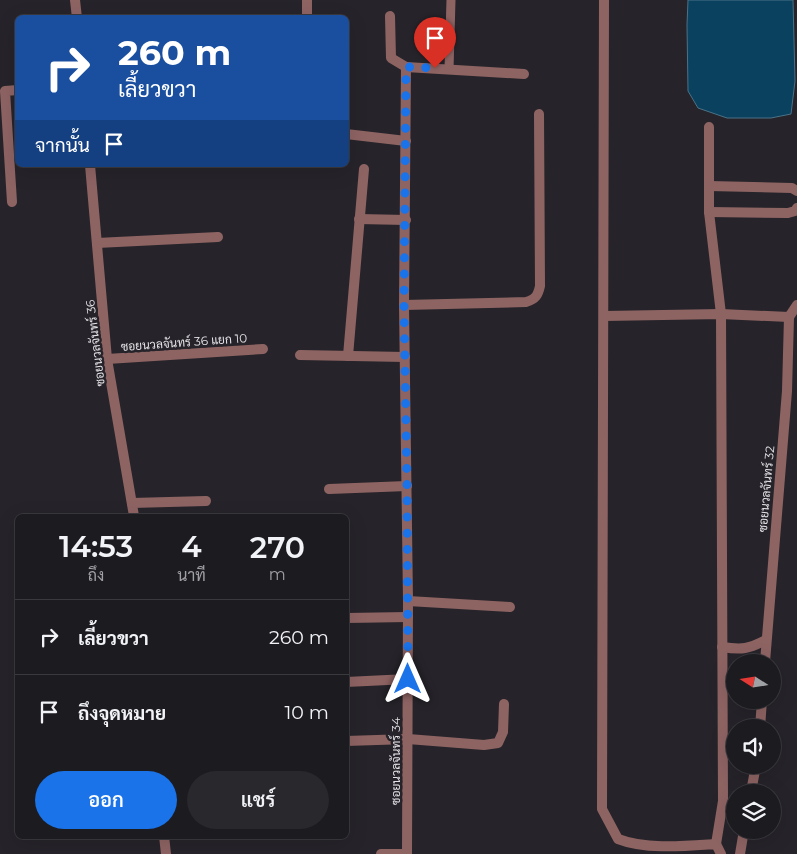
<!DOCTYPE html>
<html lang="th">
<meta charset="utf-8">
<style>
:root{--surface:#1c1b20;--page:#29282d;--text:#f1f3f6;--muted:#a0a1a5;--line:#3a393e;--accent:#1a73e8}
body{margin:0;font-family:Montserrat,Sarabun,sans-serif;background:var(--page);color:var(--text);height:100vh;display:flex;flex-direction:column;font-size:19px;white-space:nowrap}
*{box-sizing:border-box;margin:0}
p{font-size:16px;color:var(--muted)}
.icon{flex:none;width:28px;height:28px;fill:none;stroke:currentColor;stroke-width:2;stroke-linecap:round;stroke-linejoin:round}
.map{position:relative;flex:1;overflow:hidden}
.side{position:absolute;left:15px;top:514px;width:334px;height:325px;display:flex;flex-direction:column;background:var(--surface);border-radius:8px;box-shadow:0 5px 20px #0002,0 0 0 1px var(--line)}
.side>*{flex:none}
.hud{position:absolute;left:15px;top:15px;width:334px;height:152px;border-radius:8px;box-shadow:0 5px 20px #0002,0 0 0 1px var(--line);background:#1a4fa0;color:#fff;overflow:hidden}
.needle{width:32px;rotate:282deg}
.fabs{position:absolute;left:726px;top:654px;display:grid;gap:10px}
.fabs a{display:grid;place-items:center;width:55px;height:55px;border-radius:50%;background:var(--surface);box-shadow:0 5px 20px #0002,0 0 0 1px var(--line);font-size:25px}
.pin{position:absolute;display:grid;place-items:center;width:42px;height:42px;color:#fff;margin:-51px -21px;border-radius:50% 50% 50% 0;rotate:-45deg;box-shadow:0 0 5px #0007}
.pin .icon{rotate:45deg}
.me{position:absolute;width:55px;margin:-28px;rotate:0deg;stroke-linejoin:round;filter:drop-shadow(0 0 4px #0008)}
.turn{display:flex;align-items:center;gap:18px;height:105px;padding:0 20px;font-size:22px}
.turn .icon{width:65px;height:65px;stroke-width:2.5}
.turn b{display:block;font-size:35px;line-height:42px}
.then{display:flex;align-items:center;height:48px;padding:0 20px;background:#0003;gap:10px;font-size:19px}
.eta{display:flex;justify-content:space-evenly;align-items:center;height:85px;text-align:center}
.eta b{font-size:30px;font-weight:600;line-height:35px}
.primary-button{display:flex;gap:10px;margin-top:auto;padding:10px 20px}
.primary-button a{flex:1;height:58px;border-radius:30px;background:var(--accent);color:#fff;font-size:20px;font-weight:600;line-height:58px;text-align:center}
.primary-button a+a{background:var(--page);color:var(--text)}
ul{padding:0;list-style:none}
li{display:flex;align-items:center;gap:15px;height:75px;padding:0 20px;border-top:1px solid var(--line)}
li div{flex:1}
li b{display:block;font-size:19px}
li em{font-style:normal}
.map>svg:first-child{display:block}
.water{fill:#09415e;stroke:#4b7287}
.lines{fill:none;stroke-linecap:round;stroke-linejoin:round}
.service{stroke:#8e6463;stroke-width:9}
.minor{stroke:#8e6463;stroke-width:10}
.route{stroke:#1a73e8;stroke-width:9;stroke-dasharray:0 16.2}
.labels{text-anchor:middle;dominant-baseline:central;stroke-width:5;stroke-linejoin:round;paint-order:stroke}
.street-label{font-size:12px;fill:#e5e3e7;stroke:#26242a}
</style>
<div class="map">
<svg width="797" height="854" viewBox="0 0 797 854">
<rect width="100%" height="100%" fill="#26242a"/>
<!-- water -->
<path class="water" d="M688,0H793L795,81L791,114L771,118H727L698,108L688,91L687,25Z"/>
<g class="lines">
<!-- service -->
<path class="service" d="M449,69L451,0"/>
<!-- minor -->
<g class="minor">
<path d="M75,0L77,18"/>
<path d="M307,0V18"/>
<path d="M604,0L602,809L618,839C646,850 686,846 716,844L721,854"/>
<path d="M390,16L391,58L406,67L404,305L408,601L407,854"/>
<path d="M406,67L524,74"/>
<path d="M709,127V212L721,314L723,801L716,844"/>
<path d="M346,134L406,141"/>
<path d="M90,165L107,359L134,516"/>
<path d="M709,186L792,188L797,191"/>
<path d="M12,202L5,91L18,90"/>
<path d="M709,212L788,213L795,211L797,208"/>
<path d="M359,219L406,220"/>
<path d="M97,243L218,237"/>
<path d="M404,305L526,302C536,299 538,295 540,286L539,114"/>
<path d="M604,316L721,314L789,317L797,305"/>
<path d="M300,355L405,357"/>
<path d="M348,356L364,169"/>
<path d="M107,359L263,349"/>
<path d="M329,489L407,486"/>
<path d="M132,503L206,501"/>
<path d="M408,601L510,607"/>
<path d="M346,618L408,617"/>
<path d="M722,647C742,650 749,649 766,640"/>
<path d="M765,662L787,391L789,317"/>
<path d="M346,682L408,679"/>
<path d="M760,728L762,700"/>
<path d="M346,741L408,739L484,745L498,743L503,732L504,704"/>
<path d="M751,792L756,765"/>
<path d="M164,836L166,854"/>
<path d="M381,854H407"/>
<path d="M740,854L744,830"/>
</g>
</g>
<g class="lines">
<!-- route -->
<path class="route" d="M408,679L407,486L404,305L406,67L435,68"/>
</g>
<g class="labels">
<!-- street labels -->
<g class="street-label">
<text transform="translate(184 342) rotate(-4)">ซอยนวลจันทร์ 36 แยก 10</text>
<text transform="translate(95 343) rotate(-97)">ซอยนวลจันทร์ 36</text>
<text transform="translate(766 489) rotate(-85)">ซอยนวลจันทร์ 32</text>
<text transform="translate(395 761) rotate(-90)">ซอยนวลจันทร์ 34</text>
</g>
</g>
</svg>
<div class="fabs">
<a><svg class="needle" viewBox="-14 -14 28 28"><path d="M0-13l5 13h-10z" fill="#e53935"/><path d="M0 13l5-13h-10z" fill="#a0a1a5"/></svg></a>
<a><svg class="icon" aria-label="sound" viewBox="0 0 24 24"><path d="M4 9h4l5-4v14l-5-4H4zM17 9q2 3 0 6"/></svg></a>
<a><svg class="icon" aria-label="layers" viewBox="0 0 24 24"><path d="M12 4l9 5-9 5-9-5zM3 14l9 5 9-5"/></svg></a>
</div>
<div class="pin" style="left:435px;top:68px;background:#d93025"><svg class="icon" aria-label="arrive" viewBox="0 0 24 24"><path d="M6 21V4h12l-3 4 3 4H6"/></svg></div>
<svg class="me" style="left:408px;top:679px" viewBox="-20 -20 40 40"><path d="M0-17L14 15 0 8-14 15z" fill="#1a73e8" stroke="#fff" stroke-width="4"/></svg>
<div class="hud">
<div class="turn"><svg class="icon" aria-label="right" viewBox="0 0 24 24"><path d="M7 20v-9h11M14 6l5 5-5 5"/></svg><div><b>260 m</b>เลี้ยวขวา</div></div>
<div class="then">จากนั้น<svg class="icon" aria-label="arrive" viewBox="0 0 24 24"><path d="M6 21V4h12l-3 4 3 4H6"/></svg></div>
</div>
<section class="side">
<div class="eta">
<div><b>14:53</b><p>ถึง</p></div>
<div><b>4</b><p>นาที</p></div>
<div><b>270</b><p>m</p></div>
</div>
<ul>
<li><svg class="icon" aria-label="right" viewBox="0 0 24 24"><path d="M7 20v-9h11M14 6l5 5-5 5"/></svg><div><b>เลี้ยวขวา</b></div><em>260 m</em></li>
<li><svg class="icon" aria-label="arrive" viewBox="0 0 24 24"><path d="M6 21V4h12l-3 4 3 4H6"/></svg><div><b>ถึงจุดหมาย</b></div><em>10 m</em></li>
</ul>
<div class="primary-button"><a>ออก</a><a>แชร์</a></div>
</section>
</div>
